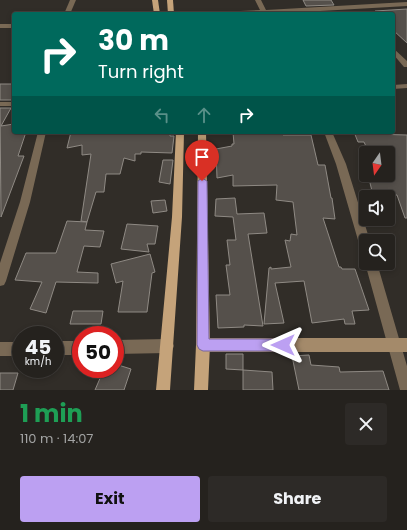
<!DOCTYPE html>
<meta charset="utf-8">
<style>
:root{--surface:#25221e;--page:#2d2a27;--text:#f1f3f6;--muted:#a3a4a4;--line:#423f3c;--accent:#bca0f2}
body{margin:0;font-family:Poppins,sans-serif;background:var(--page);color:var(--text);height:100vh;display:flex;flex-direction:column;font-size:15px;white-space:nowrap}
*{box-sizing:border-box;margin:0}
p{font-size:13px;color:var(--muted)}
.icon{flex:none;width:22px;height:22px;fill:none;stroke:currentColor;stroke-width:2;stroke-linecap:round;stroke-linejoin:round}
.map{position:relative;height:390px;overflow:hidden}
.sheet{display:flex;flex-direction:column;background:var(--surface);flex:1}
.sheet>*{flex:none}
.hud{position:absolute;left:12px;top:12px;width:383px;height:122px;border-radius:4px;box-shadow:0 2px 6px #0003,0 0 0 1px var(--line);background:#00695c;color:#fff;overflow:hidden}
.needle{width:26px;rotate:194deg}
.fabs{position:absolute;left:359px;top:146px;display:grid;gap:8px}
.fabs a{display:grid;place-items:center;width:36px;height:36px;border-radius:4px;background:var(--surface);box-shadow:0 2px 6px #0003,0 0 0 1px var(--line);font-size:20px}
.speed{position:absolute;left:12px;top:326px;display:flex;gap:8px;font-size:20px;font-weight:700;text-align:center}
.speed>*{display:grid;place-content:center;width:52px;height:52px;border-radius:50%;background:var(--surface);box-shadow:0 2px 6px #0003,0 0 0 1px var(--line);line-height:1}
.speed small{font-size:10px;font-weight:400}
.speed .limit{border:6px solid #d22;background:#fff;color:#111}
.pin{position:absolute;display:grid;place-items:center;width:34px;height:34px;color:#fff;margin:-41px -17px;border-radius:50% 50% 50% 0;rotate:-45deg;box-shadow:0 0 4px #0007}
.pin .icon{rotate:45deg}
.me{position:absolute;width:44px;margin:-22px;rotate:270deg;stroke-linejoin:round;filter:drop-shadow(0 0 3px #0008)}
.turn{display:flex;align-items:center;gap:14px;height:84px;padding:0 20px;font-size:18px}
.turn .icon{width:52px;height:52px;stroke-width:2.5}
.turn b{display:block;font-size:28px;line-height:34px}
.lanes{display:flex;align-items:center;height:38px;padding:0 20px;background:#0003;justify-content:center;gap:20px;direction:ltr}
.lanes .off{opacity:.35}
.round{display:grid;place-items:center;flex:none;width:42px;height:42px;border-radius:4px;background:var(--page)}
.headline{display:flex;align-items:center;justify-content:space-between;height:68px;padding:0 20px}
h1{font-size:24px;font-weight:700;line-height:30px;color:#1e9e55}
.button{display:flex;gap:8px;margin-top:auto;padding:8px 20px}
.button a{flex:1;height:46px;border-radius:4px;background:var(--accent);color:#111;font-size:16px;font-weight:700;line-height:46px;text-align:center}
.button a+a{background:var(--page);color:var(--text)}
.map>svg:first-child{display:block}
.building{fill:#55504b;stroke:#8f8a84}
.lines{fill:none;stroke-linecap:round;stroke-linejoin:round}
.minor{fill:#796955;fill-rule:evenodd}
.secondary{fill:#a48a6a;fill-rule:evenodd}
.primary{fill:#c5a37a;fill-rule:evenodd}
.route{fill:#bca0f2;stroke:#7a689d}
</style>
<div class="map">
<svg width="407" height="390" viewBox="0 0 407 390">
<rect width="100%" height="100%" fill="#312d28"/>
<!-- building -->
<g class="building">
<path d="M303,0H331L334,5L306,6Z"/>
<path d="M407,9V43L393,30V14H377L375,11Z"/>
<rect x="0" y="84" width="14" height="16"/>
<path d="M0,108H11L1,126L14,124V132H26L18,156H24L1,217Z"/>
<path d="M71,132H86V134L100,132H170V136H174L172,153L141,152V154H135V161L124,158L120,174H106L104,192H96L87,222L81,221L91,154L82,155V145L67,148Z"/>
<path d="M233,132H282L283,135H311L318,165H325L331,198H332L335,219L323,218L339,267H341L342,269H355L369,310L352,311L355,324H345L344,319L312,323L304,281L275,283L284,323L264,324L269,268L271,267V269L291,267L285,240L290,241L291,234L297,235L293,202L276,200L277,185L233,186V175L217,178L216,149L232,146V144H234Z"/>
<path d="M354,132H370L371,134L407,135V218H405L397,195H373L368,175H388V153H369L364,142H358Z"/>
<path d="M163,160H173L170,184L159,182Z"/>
<path d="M235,198L237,214L264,213L267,233L248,234L263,326L244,325V327L218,328L216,295H230L226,265H230L227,240H236L233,217L215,216L216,199Z"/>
<path d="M165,200L167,211L153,213L151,201Z"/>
<path d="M67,221L87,222L85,230L104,231L100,247L84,246L77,272L98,273V283L56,282L46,313L30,309L42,282L15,280L26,253H56Z"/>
<path d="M127,224L158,226L155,244H147L149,252L121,249Z"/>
<path d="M150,254L155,272L152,273L147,312H118L123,281L116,283L111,264Z"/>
<path d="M73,311H103L101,324H70Z"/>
<path d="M226,354H243V370L226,369Z"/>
<path d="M309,355L311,365L339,367L340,372L383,371L389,390H299L292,356Z"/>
<path d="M115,364L131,369L124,390H95L104,369H115Z"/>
<path d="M243,370L272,372L273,390H243Z"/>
<path d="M0,373H18L13,390H0Z"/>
</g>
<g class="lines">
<!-- minor -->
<g class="minor">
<path d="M70,0H76L70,14H64Z"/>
<path d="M255,0H261L266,10L407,2V6L268,14H217L220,12L260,10Z"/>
<rect x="0" y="24" width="14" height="4"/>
<path d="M393,48L407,61V67H404L393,54Z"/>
<path d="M407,84V88L393,89V85Z"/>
<rect x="0" y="102" width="14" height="4"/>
<path d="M38,132H46L30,202L6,281L4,285L0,286V263L20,202Z"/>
<path d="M324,132H332L346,164L370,241H366V252L362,250L360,247L336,164Z"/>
<path d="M366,261V263H377L407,366V390H400L365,263Z"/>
<path d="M167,339L172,341L174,346L172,351L167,353L115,354V340Z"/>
<rect x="55" y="341" width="26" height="14"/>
<rect x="0" y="342" width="21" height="14"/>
</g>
<!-- secondary -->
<path class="secondary" d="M203,338H407V352H203L198,350L196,345L198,340Z"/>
<!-- primary -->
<g class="primary">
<path d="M152,0H158L160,14H154Z"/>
<path d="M167,0H173L174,14H168Z"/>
<path d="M176,132H184L182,217L170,390H156L172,217Z"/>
<path d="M198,132H206L210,345L208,390H194L196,345Z"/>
</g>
</g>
<!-- route -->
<path class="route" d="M202,178L207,181L209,339H283L287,341L289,345L287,349L283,351H203L199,349L197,345L198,181Z"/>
</svg>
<div class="fabs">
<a><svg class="needle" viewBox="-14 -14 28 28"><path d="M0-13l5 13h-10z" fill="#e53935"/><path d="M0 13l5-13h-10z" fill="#a3a4a4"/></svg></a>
<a><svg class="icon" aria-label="sound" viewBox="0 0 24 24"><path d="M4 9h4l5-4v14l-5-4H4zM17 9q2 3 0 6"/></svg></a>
<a><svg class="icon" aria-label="search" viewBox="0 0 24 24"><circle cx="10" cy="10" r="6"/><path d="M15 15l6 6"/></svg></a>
</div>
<div class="speed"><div>45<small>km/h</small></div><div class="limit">50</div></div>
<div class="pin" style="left:202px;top:181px;background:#d93025"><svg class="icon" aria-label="arrive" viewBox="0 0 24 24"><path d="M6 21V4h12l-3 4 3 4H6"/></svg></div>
<svg class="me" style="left:283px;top:345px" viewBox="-20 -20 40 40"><path d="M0-17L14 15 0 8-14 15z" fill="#bca0f2" stroke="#fff" stroke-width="4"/></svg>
<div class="hud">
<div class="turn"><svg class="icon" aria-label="right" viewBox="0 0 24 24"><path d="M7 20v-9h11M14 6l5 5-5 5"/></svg><div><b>30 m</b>Turn right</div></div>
<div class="lanes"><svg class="icon off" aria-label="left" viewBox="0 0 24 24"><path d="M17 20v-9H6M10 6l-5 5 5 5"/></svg><svg class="icon off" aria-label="ahead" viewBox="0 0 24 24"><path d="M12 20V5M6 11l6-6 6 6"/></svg><svg class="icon" aria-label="right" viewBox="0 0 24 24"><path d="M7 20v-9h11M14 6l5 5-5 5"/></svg></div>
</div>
</div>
<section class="sheet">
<div class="headline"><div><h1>1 min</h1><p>110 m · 14:07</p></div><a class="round"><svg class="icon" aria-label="close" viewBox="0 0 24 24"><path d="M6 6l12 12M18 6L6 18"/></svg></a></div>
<div class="button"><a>Exit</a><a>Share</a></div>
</section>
